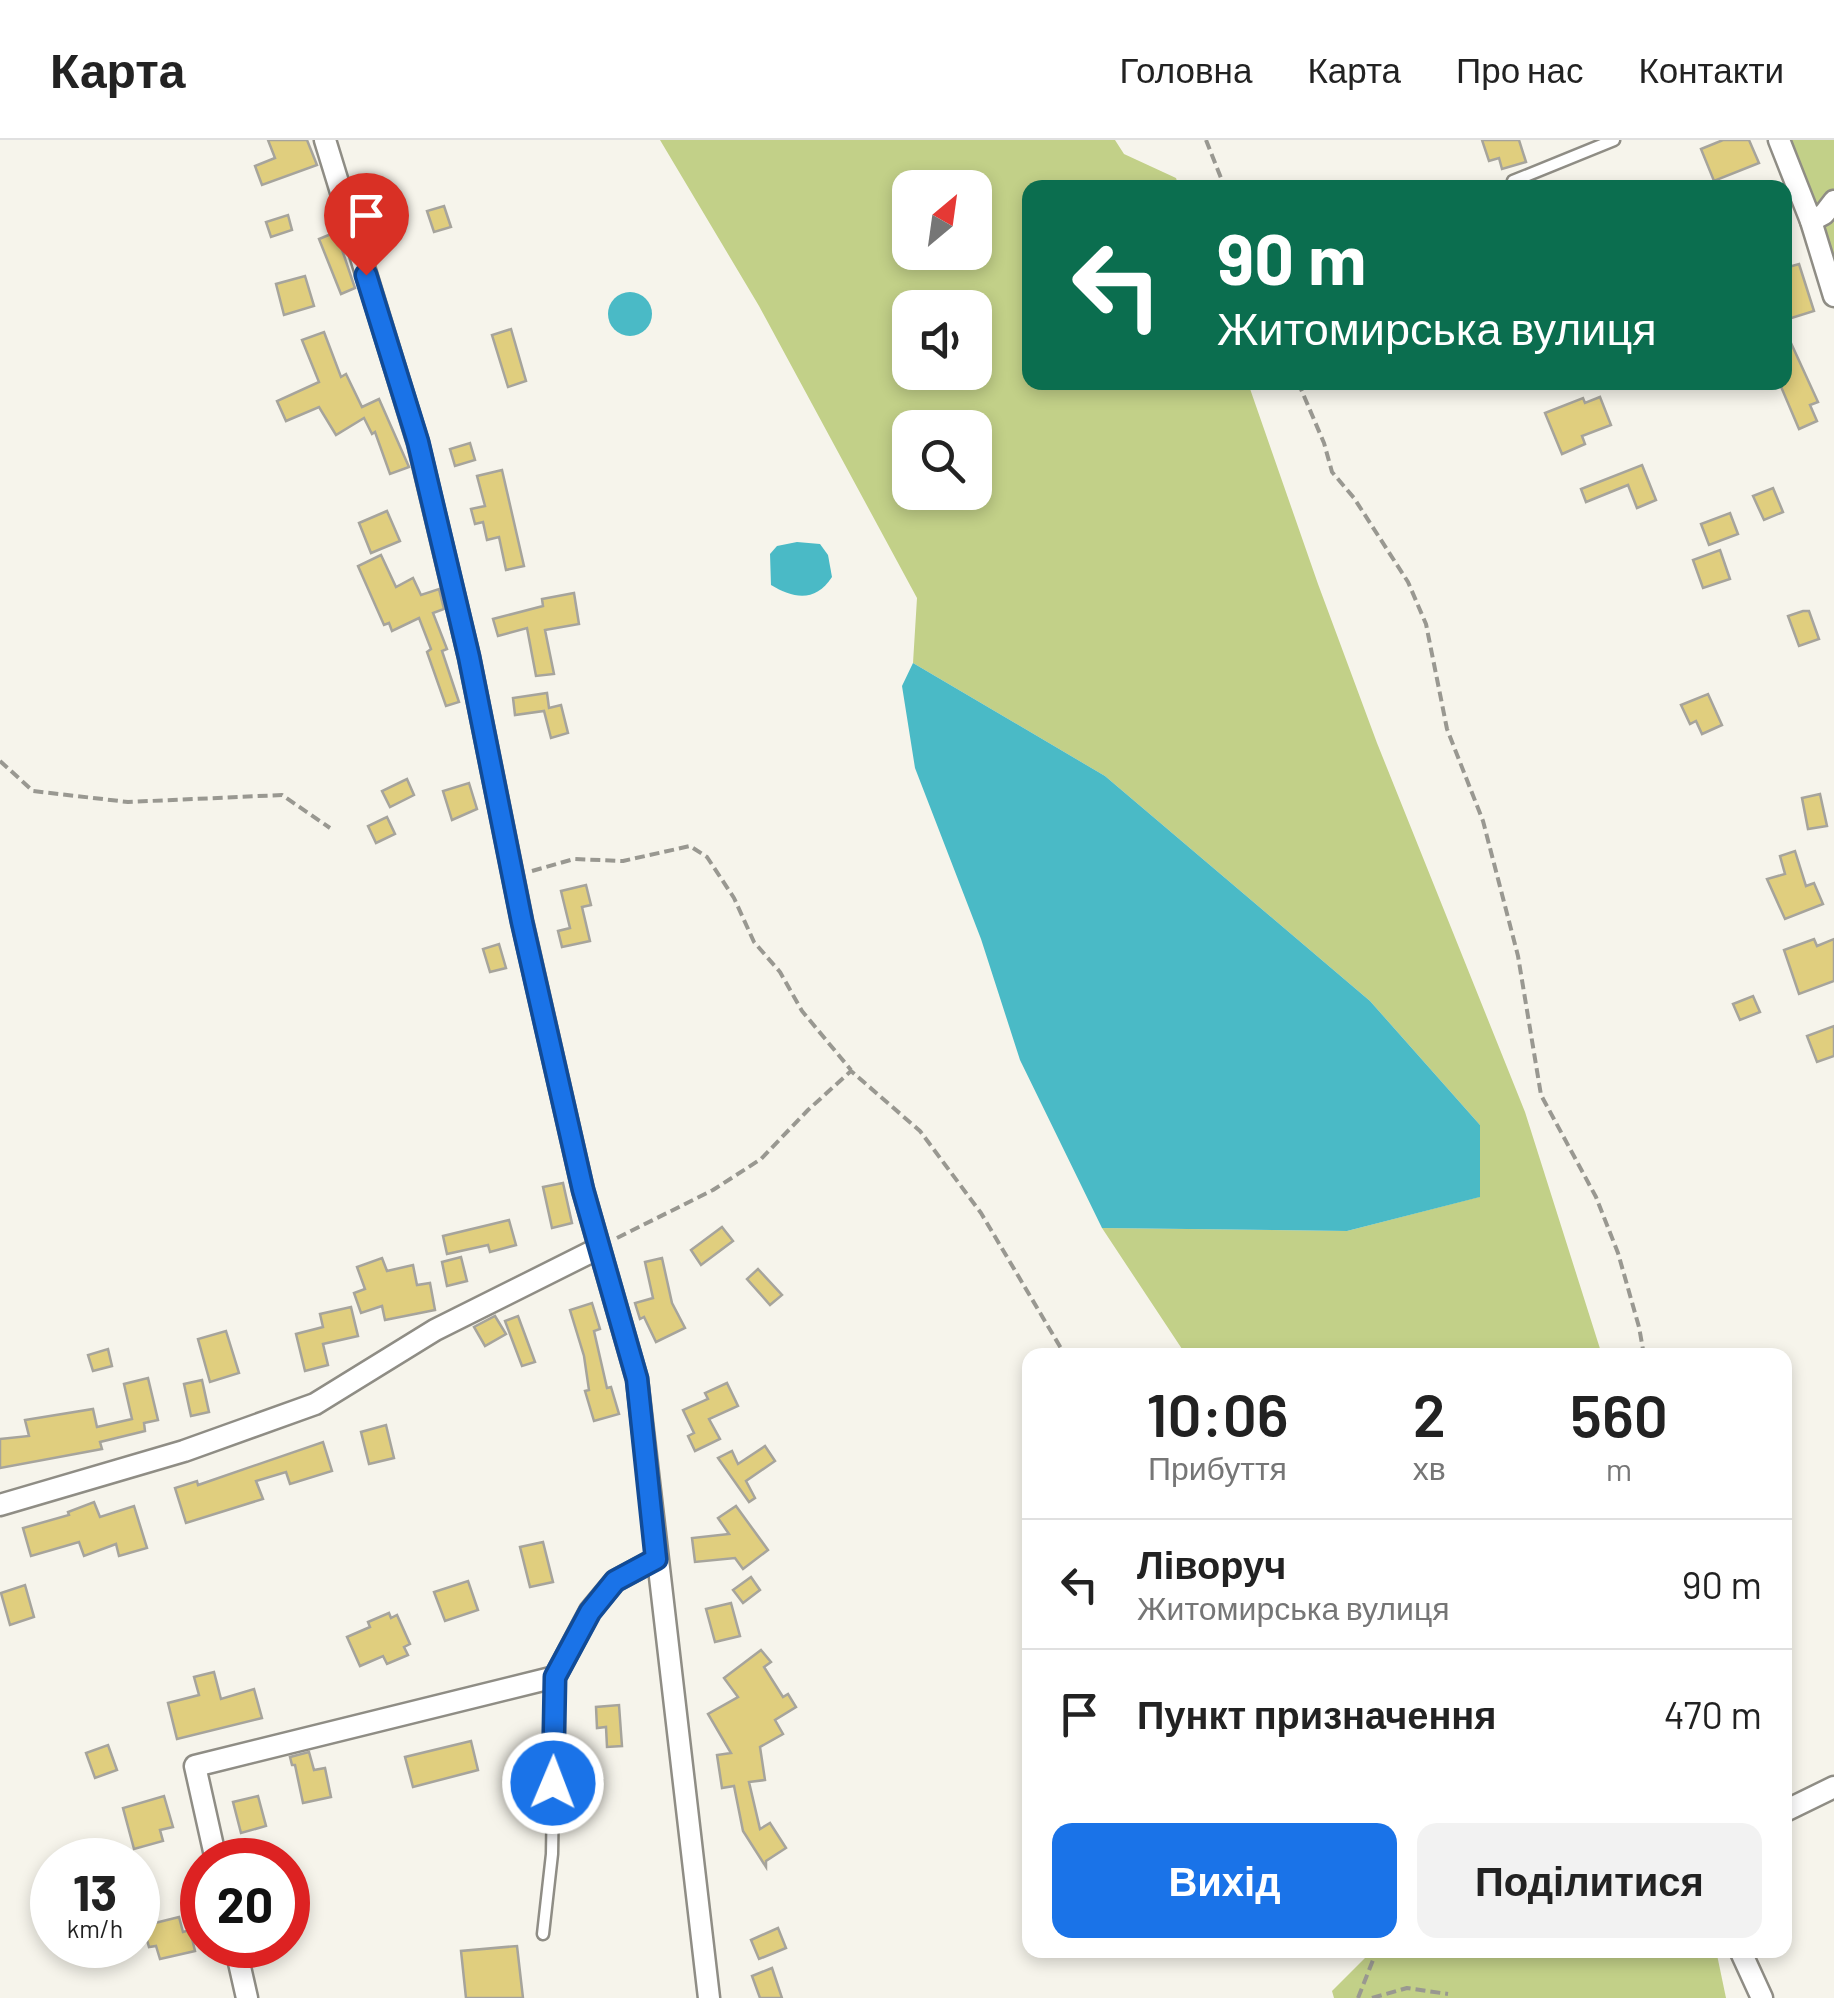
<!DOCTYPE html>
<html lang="uk">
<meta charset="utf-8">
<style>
:root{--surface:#fff;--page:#f2f2f2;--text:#222;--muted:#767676;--line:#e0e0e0;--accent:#1a73e8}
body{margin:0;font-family:Barlow,sans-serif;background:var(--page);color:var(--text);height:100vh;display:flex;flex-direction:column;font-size:38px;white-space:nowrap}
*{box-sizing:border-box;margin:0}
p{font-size:32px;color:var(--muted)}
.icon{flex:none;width:55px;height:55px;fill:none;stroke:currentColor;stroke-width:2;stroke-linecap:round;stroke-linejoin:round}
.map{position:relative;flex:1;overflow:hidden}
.sheet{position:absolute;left:1022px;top:1208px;width:770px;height:610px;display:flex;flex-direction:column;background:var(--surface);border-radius:20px;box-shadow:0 5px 15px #0003}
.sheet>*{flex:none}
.top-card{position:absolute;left:1022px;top:40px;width:770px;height:210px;border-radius:20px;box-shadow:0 5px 15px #0003;background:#0b6e4f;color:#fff;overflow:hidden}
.needle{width:65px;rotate:29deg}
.tools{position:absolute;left:892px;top:30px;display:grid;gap:20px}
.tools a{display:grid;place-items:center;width:100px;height:100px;border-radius:20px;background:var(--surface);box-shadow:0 5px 15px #0003;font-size:50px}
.speed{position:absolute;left:30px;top:1698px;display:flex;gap:20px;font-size:50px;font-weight:700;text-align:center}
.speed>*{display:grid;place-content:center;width:130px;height:130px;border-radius:50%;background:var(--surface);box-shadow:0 5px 15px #0003;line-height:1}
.speed small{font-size:25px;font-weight:400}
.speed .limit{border:15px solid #d22;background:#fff;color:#111}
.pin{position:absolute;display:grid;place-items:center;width:85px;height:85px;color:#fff;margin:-102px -42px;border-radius:50% 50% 50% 0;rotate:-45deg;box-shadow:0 0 10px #0007}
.pin .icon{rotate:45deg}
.me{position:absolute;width:110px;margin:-55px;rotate:1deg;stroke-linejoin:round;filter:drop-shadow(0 0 8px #0008)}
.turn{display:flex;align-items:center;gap:35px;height:210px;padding:0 30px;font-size:45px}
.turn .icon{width:130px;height:130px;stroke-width:2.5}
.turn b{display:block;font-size:70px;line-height:85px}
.eta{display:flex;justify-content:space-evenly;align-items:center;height:170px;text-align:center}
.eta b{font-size:60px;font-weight:600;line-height:70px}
.button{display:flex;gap:20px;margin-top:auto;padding:20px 30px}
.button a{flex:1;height:115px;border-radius:20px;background:var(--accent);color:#fff;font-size:40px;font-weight:600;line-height:115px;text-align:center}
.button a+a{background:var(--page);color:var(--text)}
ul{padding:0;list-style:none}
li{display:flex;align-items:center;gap:30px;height:130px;padding:0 30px;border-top:2px solid var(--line)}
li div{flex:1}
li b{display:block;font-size:38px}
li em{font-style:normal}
header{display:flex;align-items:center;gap:60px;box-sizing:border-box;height:140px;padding:0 50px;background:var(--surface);border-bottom:2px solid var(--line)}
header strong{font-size:48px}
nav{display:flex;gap:55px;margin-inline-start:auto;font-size:35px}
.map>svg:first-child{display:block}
.green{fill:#c2d088;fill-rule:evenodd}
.water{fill:#4abac6}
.building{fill:#e0ce7e;stroke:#a6a49c;stroke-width:2.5}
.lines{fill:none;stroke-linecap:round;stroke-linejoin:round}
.service-casing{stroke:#8f8d85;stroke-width:15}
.minor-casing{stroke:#8f8d85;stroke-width:25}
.path{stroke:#999891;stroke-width:4;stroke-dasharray:10 5;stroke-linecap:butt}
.service{stroke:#fff;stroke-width:10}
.minor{stroke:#fff;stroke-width:20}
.route-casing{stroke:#114b97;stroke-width:25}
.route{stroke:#1a73e8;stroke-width:18}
</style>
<header>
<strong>Карта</strong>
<nav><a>Головна</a><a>Карта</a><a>Про нас</a><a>Контакти</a></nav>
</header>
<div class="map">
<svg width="1834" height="1858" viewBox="0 0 1834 1858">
<rect width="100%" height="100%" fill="#f6f4eb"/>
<!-- green -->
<g class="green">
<path d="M660,0H1115L1124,14L1176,38L1179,47L1030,48V242L1248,243L1318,444L1377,603L1525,972L1602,1215H1186L1102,1088L1347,1091L1479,1057L1480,985L1370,861L1105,636L913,523L917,458L759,166ZM910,48H975V112H910ZM910,168H975V232H910ZM910,288H975V352H910Z"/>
<path d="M1790,0H1834V127Z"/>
<path d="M1373,1810H1716L1726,1858H1334L1332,1851Z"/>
</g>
<!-- water -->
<g class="water">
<circle cx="630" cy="174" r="22"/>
<path d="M797,402L820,404L828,415L832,437C816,462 794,459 771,445L770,414L777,406Z"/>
<path d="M913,523L1105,636L1370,861L1480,985V1057L1347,1091L1102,1088L1020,920L981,799L915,628L902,546Z"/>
</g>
<!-- building -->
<g class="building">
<path d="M268,0H307L317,25L262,45L255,26L275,18Z"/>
<path d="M1482,0H1519L1526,22L1502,29L1499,18L1489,21Z"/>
<path d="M1723,0H1749L1759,23L1714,41L1701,9Z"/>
<path d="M444,66L451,87L434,92L427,71Z"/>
<path d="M288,75L292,90L271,97L266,82Z"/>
<path d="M336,92L355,148L341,154L319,99Z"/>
<path d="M1799,124L1814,171L1785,180V128Z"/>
<path d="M305,136L314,166L284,175L276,144Z"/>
<path d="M511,189L526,241L508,247L492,195Z"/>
<path d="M1785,190L1818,262L1810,265L1817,281L1799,289L1779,242H1785Z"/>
<path d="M324,192L341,237L346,234L362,267L379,259L409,327L390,334L375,292L372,294L364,278L336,295L319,267L286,281L277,261L319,242L302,200Z"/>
<path d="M1600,257L1611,285L1582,296L1585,304L1562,314L1545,273L1583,258L1585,263Z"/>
<path d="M470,303L475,320L455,326L450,309Z"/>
<path d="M1642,325L1656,360L1637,368L1628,345L1586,362L1581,349Z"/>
<path d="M502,330L524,426L506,430L499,397L487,400L483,382L475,384L471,369L485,366L477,336Z"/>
<path d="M1773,348L1783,372L1764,380L1753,356Z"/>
<path d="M387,371L400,401L371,413L359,383Z"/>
<path d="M1730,373L1738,394L1709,405L1701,384Z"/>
<path d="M1720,410L1730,439L1703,448L1693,420Z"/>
<path d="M381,415L396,447L413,438L421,455L439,449L444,469L433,473L447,509L442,511L459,562L446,566L427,512L431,509L419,478L392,491L389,483L384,485L358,426Z"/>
<path d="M574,453L579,484L545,490L554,534L536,536L527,488L498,496L493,479L543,466L542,459Z"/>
<path d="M1803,471H1809L1819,499L1799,506L1788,476Z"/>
<path d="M547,553L549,568L561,565L568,593L551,598L544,571L515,575L513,558Z"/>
<path d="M1708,554L1722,585L1702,594L1696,581L1690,584L1681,565Z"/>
<path d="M407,639L414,655L390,667L382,651Z"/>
<path d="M469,643L477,669L452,680L443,651Z"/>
<path d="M1820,654L1827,686L1808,689L1802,658Z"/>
<path d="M387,677L395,694L376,703L368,686Z"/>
<path d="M1795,711L1806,746L1814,743L1823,764L1785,779L1767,739L1785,734L1780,716Z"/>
<path d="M586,745L591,765L582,767L590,801L562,807L558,791L570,788L561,751Z"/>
<path d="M1814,799L1817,806L1834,799V841L1799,854L1784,810Z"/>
<path d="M499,804L506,828L490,832L483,809Z"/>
<path d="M1753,856L1760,872L1740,880L1733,864Z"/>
<path d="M1834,886V916L1817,922L1807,896Z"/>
<path d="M563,1043L572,1083L552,1088L543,1047Z"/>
<path d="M509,1080L516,1105L490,1112L488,1105L447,1114L443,1096Z"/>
<path d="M722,1087L733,1101L701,1125L691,1110Z"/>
<path d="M461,1117L467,1141L447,1146L442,1122Z"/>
<path d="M382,1118L387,1131L413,1125L417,1145L430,1143L435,1170L385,1180L382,1166L361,1173L354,1153L365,1149L357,1127Z"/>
<path d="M662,1118L672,1163L685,1188L656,1202L644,1177L640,1179L635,1163L653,1158L645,1122Z"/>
<path d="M758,1129L782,1155L770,1165L747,1139Z"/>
<path d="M592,1163L600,1189L594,1191L607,1248L611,1247L619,1274L594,1281L585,1251L589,1250L584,1216L570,1170Z"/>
<path d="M351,1167L358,1196L323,1204L328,1225L305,1231L296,1194L323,1187L320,1174Z"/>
<path d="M495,1176L506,1194L485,1206L474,1187Z"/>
<path d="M518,1176L535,1222L522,1226L505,1181Z"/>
<path d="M226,1191L239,1233L210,1242L198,1199Z"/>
<path d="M108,1209L112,1226L93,1231L88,1215Z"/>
<path d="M148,1238L158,1280L144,1283L145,1291L100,1302L102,1309L0,1328V1299L29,1296L25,1280L93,1269L97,1287L132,1279L124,1244Z"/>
<path d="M202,1240L209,1272L191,1276L184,1244Z"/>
<path d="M727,1243L738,1266L709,1279L720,1299L695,1311L688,1296L694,1293L683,1270L708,1259L705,1253Z"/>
<path d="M386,1285L394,1318L369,1324L361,1292Z"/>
<path d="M323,1302L332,1331L290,1344L286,1332L256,1341L263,1359L186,1383L175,1348L197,1341L198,1345Z"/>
<path d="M765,1306L775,1321L746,1341L755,1358L749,1362L718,1318L732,1311L738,1324Z"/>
<path d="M94,1362L100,1377L134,1366L147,1408L119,1416L116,1404L84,1416L79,1402L31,1416L23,1388L69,1375L68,1372Z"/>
<path d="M736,1366L768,1410L743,1429L735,1418L695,1422L692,1398L729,1394L718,1378Z"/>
<path d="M543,1402L553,1442L530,1447L520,1407Z"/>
<path d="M751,1437L760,1450L743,1463L733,1450Z"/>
<path d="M468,1441L478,1470L445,1481L434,1452Z"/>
<path d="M25,1445L34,1477L10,1485L1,1453Z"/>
<path d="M731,1463L740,1496L715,1502L706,1469Z"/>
<path d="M389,1473L391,1478L397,1475L410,1504L404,1507L408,1515L387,1524L383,1516L360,1526L347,1497L370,1487L368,1482Z"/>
<path d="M761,1510L771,1522L764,1527L783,1557L788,1554L796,1567L775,1580L783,1594L760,1607L765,1640L749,1642L760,1689L770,1683L786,1708L766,1721V1727L743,1691L734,1646L722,1648L717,1615L731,1613L708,1574L738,1557L724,1538Z"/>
<path d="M214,1532L221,1559L254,1549L262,1578L177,1599L168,1563L199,1555L194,1537Z"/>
<path d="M619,1565L622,1606L607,1607L606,1587L597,1588L596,1567Z"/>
<path d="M471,1601L478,1630L413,1647L405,1617Z"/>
<path d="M108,1605L117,1630L95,1638L86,1613Z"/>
<path d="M309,1612L314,1630L325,1628L331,1657L303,1663L295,1625H292L290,1617Z"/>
<path d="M164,1656L173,1687L160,1690L163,1701L134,1709L123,1668Z"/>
<path d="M258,1656L266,1686L241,1693L233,1662Z"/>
<path d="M179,1777L183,1792L190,1790L195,1811L160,1819L156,1806L149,1807L143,1786Z"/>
<path d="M778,1788L786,1808L759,1819L751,1800Z"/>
<path d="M517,1806L523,1858H466L461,1811Z"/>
<path d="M772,1828L782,1858H760L752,1836Z"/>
</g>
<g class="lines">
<!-- service casing -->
<g class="service-casing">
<g id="service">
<path d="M1513,41L1614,0"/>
<path d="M543,1794L552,1714L555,1538"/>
</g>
</g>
<!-- minor casing -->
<g class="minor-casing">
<g id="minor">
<path d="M325,0L418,303L469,517L522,781L583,1050L637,1239L709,1858"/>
<path d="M1779,0L1811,81L1834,156"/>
<path d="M1811,81L1824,74L1834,61"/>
<path d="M0,1365L184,1311L315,1264L435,1190L599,1108"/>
<path d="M1785,1671L1834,1647"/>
<path d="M216,1720L195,1626L555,1537L590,1471L615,1441L656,1419"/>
<path d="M235,1805L247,1858"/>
<path d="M1740,1810L1762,1858"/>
</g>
</g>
<!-- path -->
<g class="path">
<path d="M1206,0L1225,48"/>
<path d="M1298,242L1324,303L1332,332L1354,358L1408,442L1426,484L1447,589L1483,681L1518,816L1541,955L1596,1057L1618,1113L1639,1187L1644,1215"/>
<path d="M0,621L33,651L128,662L282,655L330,688"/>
<path d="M532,731L574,719L623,721L690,706L707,717L734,758L754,802L780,832L802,871L851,930"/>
<path d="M617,1098L713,1050L761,1019L808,970L851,931L920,991L981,1073L1065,1215"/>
<path d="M1358,1858L1377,1810"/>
<path d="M1372,1858L1407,1848L1448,1854"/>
</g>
<!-- service -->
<use href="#service" class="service"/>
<!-- minor -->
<use href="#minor" class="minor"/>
</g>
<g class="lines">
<!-- route casing -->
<g class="route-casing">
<path id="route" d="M366,135L418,302L469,517L522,782L583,1050L637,1239L656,1419L615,1441L590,1472L555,1537L553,1643"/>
</g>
<!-- route -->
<use href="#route" class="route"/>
</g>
</svg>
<div class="tools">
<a><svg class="needle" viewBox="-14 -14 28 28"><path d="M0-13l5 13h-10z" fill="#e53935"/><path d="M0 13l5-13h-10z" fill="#767676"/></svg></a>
<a><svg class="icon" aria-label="sound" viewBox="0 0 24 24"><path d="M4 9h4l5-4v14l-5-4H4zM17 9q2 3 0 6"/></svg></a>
<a><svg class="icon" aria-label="search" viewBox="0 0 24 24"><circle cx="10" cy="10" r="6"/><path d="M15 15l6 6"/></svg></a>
</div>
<div class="speed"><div>13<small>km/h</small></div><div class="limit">20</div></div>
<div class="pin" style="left:366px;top:135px;background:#d93025"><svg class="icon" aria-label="arrive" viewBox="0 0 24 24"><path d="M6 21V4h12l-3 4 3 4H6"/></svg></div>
<svg class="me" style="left:553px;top:1643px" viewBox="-20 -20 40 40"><circle r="17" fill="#1a73e8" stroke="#fff" stroke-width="3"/><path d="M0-11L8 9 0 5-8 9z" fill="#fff"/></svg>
<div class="top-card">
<div class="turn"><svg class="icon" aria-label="left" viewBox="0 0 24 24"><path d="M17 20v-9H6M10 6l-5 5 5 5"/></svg><div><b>90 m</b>Житомирська вулиця</div></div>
</div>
<section class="sheet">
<div class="eta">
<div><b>10:06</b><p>Прибуття</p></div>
<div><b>2</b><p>хв</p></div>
<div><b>560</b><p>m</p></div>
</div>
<ul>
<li><svg class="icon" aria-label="left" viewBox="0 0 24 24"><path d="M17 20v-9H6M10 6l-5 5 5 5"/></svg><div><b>Ліворуч</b><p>Житомирська вулиця</p></div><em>90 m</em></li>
<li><svg class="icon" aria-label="arrive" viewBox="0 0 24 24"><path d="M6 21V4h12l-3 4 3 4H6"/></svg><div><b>Пункт призначення</b></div><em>470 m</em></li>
</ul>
<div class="button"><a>Вихід</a><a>Поділитися</a></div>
</section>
</div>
